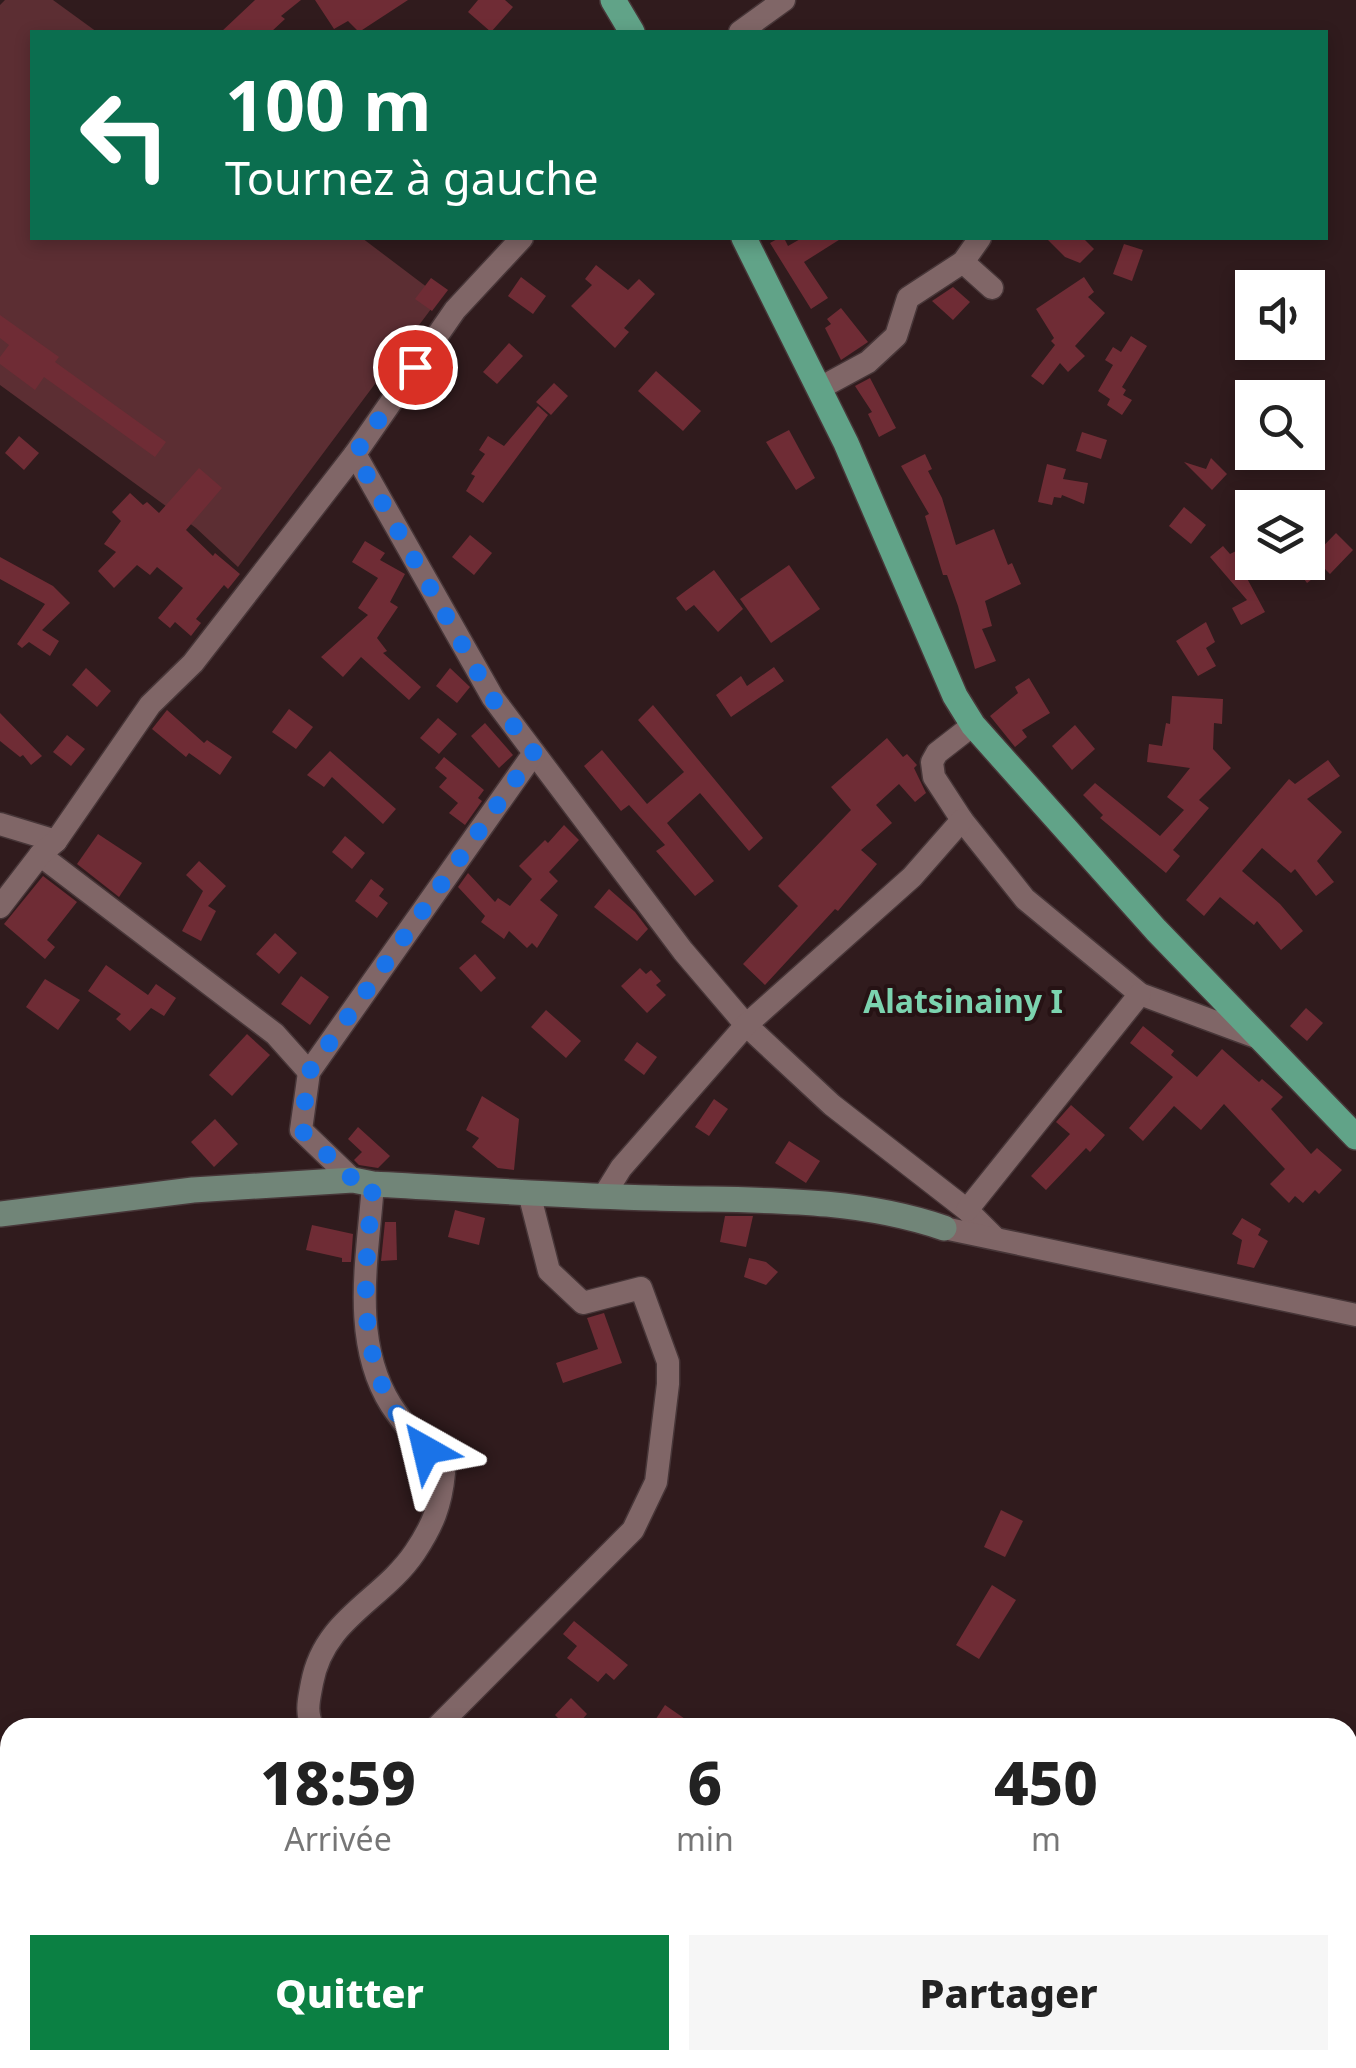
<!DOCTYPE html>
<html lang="fr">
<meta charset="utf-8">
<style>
:root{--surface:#fff;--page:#f6f6f6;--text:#222;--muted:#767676;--accent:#0b8043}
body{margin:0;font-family:"Noto Sans",sans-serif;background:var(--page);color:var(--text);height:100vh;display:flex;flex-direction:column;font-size:38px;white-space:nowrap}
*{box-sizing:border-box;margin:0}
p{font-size:32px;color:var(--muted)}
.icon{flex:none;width:55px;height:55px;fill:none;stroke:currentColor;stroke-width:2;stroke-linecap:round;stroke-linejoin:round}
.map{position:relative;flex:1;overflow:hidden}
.details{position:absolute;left:0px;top:1718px;width:1358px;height:352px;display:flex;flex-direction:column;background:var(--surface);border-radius:30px 30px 0 0;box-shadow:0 5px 15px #0003}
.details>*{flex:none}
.guide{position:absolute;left:30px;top:30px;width:1298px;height:210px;border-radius:0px;box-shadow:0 5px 15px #0003;background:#0b6e4f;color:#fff;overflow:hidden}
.tools{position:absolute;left:1235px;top:270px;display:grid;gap:20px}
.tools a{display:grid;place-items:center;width:90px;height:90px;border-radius:0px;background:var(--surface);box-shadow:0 5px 15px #0003;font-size:50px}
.pin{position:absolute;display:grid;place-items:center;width:85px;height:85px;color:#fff;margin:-42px;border:5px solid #fff;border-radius:50%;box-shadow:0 2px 10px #0007}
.me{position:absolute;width:110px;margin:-55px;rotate:323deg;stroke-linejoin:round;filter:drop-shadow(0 0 8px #0008)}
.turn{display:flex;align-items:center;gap:35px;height:210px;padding:0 30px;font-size:45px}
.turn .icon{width:130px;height:130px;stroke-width:2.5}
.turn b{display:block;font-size:70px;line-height:85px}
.eta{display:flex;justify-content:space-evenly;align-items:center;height:170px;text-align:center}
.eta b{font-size:60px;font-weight:800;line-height:70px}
.action{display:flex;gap:20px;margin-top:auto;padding:20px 30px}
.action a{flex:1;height:115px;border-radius:0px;background:var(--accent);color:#fff;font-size:40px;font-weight:800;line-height:115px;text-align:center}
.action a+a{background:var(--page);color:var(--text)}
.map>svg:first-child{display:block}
.green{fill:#5c2e33}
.building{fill:#6f2c35}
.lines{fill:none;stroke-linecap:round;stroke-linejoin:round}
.street-casing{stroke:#473638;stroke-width:25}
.secondary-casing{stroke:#473638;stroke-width:28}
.primary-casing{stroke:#473638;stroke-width:28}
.street{stroke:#806667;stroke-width:22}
.secondary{stroke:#718578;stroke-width:25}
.primary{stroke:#61a388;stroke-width:25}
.route{stroke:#1a73e8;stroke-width:18;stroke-dasharray:0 32.4}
.labels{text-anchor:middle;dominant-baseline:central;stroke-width:8;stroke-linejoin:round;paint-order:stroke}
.quarter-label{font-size:32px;font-weight:bold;fill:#7cd3af;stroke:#261214}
</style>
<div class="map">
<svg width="1356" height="2068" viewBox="0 0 1356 2068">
<rect width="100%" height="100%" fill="#301b1d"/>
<!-- green -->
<path class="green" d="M5,0H53L97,32H32V238H362L440,297L238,567L196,528L0,385V5Z"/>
<!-- building -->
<g class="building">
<path d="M255,0H301L281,16L285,19L271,32H221Z"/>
<path d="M315,0H408L359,32L348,21L334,29Z"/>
<path d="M478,0H505L513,7L491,32L468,12Z"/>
<path d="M779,238H784L788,246L802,238H842L804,262L828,298L811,309L770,243Z"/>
<path d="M1046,238H1083L1094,249L1080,263L1065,257Z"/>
<path d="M1124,244L1143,250L1132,281L1113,274Z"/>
<path d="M596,265L628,290L639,279L655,294L624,328L629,332L615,348L571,306L592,285L585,279Z"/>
<path d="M521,277L546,296L533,314L508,296Z"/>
<path d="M1084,277L1094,292L1088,297L1105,313L1075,346L1085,356L1068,372L1060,363L1043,385L1031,376L1055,345L1051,341L1054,338L1036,309Z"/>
<path d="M431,278L448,290L432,311L415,299Z"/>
<path d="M953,287L970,302L953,320L932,301Z"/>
<path d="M841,308L868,342L841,360L825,328L831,324L827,319Z"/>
<path d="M0,315L59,357L55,362L166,442L155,457L44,377L35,390L0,364V357L9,345L0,338Z"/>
<path d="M1131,336L1147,346L1122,387L1126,390L1123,395L1132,400L1122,415L1107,405L1110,399L1098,391L1113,365L1105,360L1113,347L1121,352Z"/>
<path d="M509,343L523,356L497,384L483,372Z"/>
<path d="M656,371L701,411L683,431L638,391Z"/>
<path d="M870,378L896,428L879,437L868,414L872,412L855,386Z"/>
<path d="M554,383L568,396L551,415L536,402Z"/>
<path d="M538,406L548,415L483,503L466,491L475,476L471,474L485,454L479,450L488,436L504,446Z"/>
<path d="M789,430L815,478L796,490L766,442Z"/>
<path d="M1082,432L1107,440L1101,459L1076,451Z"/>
<path d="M19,436L39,453L24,470L5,453Z"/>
<path d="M925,454L932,469L928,471L942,498L956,545L994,529L1008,565L1012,563L1021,584L985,601L992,626L982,629L996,661L975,669L958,606L947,575H943L925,516L929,514L901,466Z"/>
<path d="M1211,458L1227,474L1212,490L1184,462L1206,469Z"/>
<path d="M1047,464L1066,469L1063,479L1088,483L1084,504L1062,495L1061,498L1054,497L1052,505L1038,502Z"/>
<path d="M199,468L222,488L186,530L213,556L215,553L240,574L228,589L224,585L196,619L201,623L191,636L175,622L170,628L158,618L183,588L157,567L150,575L137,565L114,588L98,571L116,552L104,544L121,521L112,512L130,493L143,505L147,502L159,513Z"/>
<path d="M1184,507L1206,525L1191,544L1169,526Z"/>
<path d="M1336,533L1353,550L1330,574L1325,569L1307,583L1291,562H1308Z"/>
<path d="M470,535L492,553L474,575L452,557Z"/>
<path d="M365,541L385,553L380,560L405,574L390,602L398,607L377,638L387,651L383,653L421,687L409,700L361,657L343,677L321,657L368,615L358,608L378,578L352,562Z"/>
<path d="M1252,543V565L1242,569L1265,612L1241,625L1232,608L1247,600L1210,557L1223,546L1230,554Z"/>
<path d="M0,557L53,586L70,603L42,630L59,641L50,656L29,642L22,648L17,644L45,604L0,579Z"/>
<path d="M789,565L820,609L771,643L740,599Z"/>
<path d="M714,570L743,609L718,632L694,605L686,611L676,598Z"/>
<path d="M1206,622L1215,642L1206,648L1216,666L1198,676L1176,641Z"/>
<path d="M774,667L784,681L731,717L716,695L741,676L747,686Z"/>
<path d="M86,668L111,691L97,707L72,685Z"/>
<path d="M450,668L470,687L457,703L436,686Z"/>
<path d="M1029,678L1050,713L1022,730L1027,737L1015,747L990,716L1018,693L1015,687Z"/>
<path d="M1172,696L1223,699L1222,724L1214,723L1213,749L1231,768L1199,800L1209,808L1173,850L1180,856L1166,873L1100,818L1103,815L1083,795L1095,783L1160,836L1184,810L1167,797L1190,768L1147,762L1149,744L1162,746L1166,723L1170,724Z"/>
<path d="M653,705L763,838L749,851L700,793L667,823L714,881L695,896L656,851L665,845L629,805L621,811L584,766L602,750L647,804L684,772L638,720Z"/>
<path d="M289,709L313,727L296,749L272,732Z"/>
<path d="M167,710L204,743L207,740L232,757L220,775L189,753L186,757L152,729Z"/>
<path d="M0,713L42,756L31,765L23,755L20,757L0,741Z"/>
<path d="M438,718L457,734L439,754L420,738Z"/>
<path d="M485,723L513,755L499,768L471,736Z"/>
<path d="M1075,725L1095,749L1072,770L1052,746Z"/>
<path d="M67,735L85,749L71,766L53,752Z"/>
<path d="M887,738L903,757L907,754L917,765L914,768L926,793L915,802L899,784L876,805L892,823L861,850L877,864L838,911L835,909L765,985L743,964L798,906L778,886L851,810L831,787Z"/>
<path d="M330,751L396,809L383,824L332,777L324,787L307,775Z"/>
<path d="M444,757L484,790L478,798L482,801L465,825L449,813L458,803L439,787L447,778L435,768Z"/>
<path d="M1328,760L1340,776L1307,799L1342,832L1317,861L1334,882L1316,896L1295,869L1291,873L1262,848L1242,871L1280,904L1303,931L1281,950L1257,921L1254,925L1220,897L1204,916L1186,900L1289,779L1295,784Z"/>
<path d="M564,825L579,840L549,872L558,881L540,900L558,915L537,948L532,943L527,948L509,931L504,939L481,922L485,916L458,887L468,873L495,902L498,898L510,906L532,879L519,866L545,840L548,843Z"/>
<path d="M98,834L142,863L119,897L77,864Z"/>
<path d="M345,836L365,853L352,869L332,852Z"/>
<path d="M199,861L226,886L208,906L216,911L201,941L182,931L203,891L186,875Z"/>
<path d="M43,876L77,902L47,940L55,947L45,959L4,924Z"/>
<path d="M371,879L384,889L379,896L388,903L377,918L355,901Z"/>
<path d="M609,889L635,912L648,929L637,941L594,907Z"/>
<path d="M275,933L297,953L279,974L256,954Z"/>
<path d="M475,954L496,978L481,992L459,968Z"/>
<path d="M106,965L148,995L156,984L176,998L164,1016L151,1008L130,1031L116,1019L121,1014L88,991Z"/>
<path d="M640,968L646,974L651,970L661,981L656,985L666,995L647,1013L621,986Z"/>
<path d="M301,976L329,997L310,1025L281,1004Z"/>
<path d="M45,979L80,1000L58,1030L26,1007Z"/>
<path d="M1306,1008L1323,1023L1307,1041L1290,1026Z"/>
<path d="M546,1010L581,1041L566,1058L531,1027Z"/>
<path d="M1143,1026L1174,1051L1171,1055L1197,1077L1222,1049L1259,1082L1262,1079L1283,1097L1271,1109L1311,1154L1317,1148L1342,1170L1319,1194L1315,1190L1303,1203L1295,1196L1289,1203L1270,1184L1285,1169L1224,1104L1201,1130L1174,1106L1143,1141L1129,1128L1173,1077L1130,1043Z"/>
<path d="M247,1034L270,1055L232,1096L209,1075Z"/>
<path d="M637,1042L657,1057L644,1075L624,1060Z"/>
<path d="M482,1096L519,1119L514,1170L498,1168L472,1147L479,1138L466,1130Z"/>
<path d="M714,1099L728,1109L709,1136L695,1127Z"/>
<path d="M1071,1105L1105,1135L1090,1152L1086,1148L1046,1190L1031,1176L1070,1134L1056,1122Z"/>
<path d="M215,1119L238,1144L214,1167L191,1142Z"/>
<path d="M358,1127L390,1156L378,1168L359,1165L354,1160L362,1152L348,1139Z"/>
<path d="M789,1141L820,1161L806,1183L775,1163Z"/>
<path d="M455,1210L485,1218L479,1245L448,1237Z"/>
<path d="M725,1216H753L746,1247L720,1242Z"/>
<path d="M1242,1218L1261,1229L1258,1235L1268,1241L1254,1268L1237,1264L1242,1240L1232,1234Z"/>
<path d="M385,1222H396L397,1260L381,1261Z"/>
<path d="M312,1225L353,1234L351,1262H342V1258L306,1250Z"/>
<path d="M749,1258L766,1262L778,1272L766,1285L744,1277Z"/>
<path d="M604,1313L622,1363L563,1383L556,1363L598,1349L587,1318Z"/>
<path d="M1001,1510L1023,1521L1005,1557L984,1547Z"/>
<path d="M992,1585L1016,1600L979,1659L956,1645Z"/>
<path d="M574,1621L628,1665L614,1680L606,1673L598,1682L567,1658L577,1646L563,1634Z"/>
<path d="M571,1698L587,1714L575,1728H568L555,1715Z"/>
<path d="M665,1705L698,1728H650Z"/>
</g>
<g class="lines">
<!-- street casing -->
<g class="street-casing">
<g id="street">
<path d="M740,32L784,0"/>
<path d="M963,262L992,288"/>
<path d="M820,388L868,362L896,336L908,298L963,262L980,238"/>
<path d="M355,454L493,698L683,951L746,1025L832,1105L967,1210L994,1237"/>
<path d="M973,725L937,753L932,762L934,777L962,820L1025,899L1140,994L1256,1037"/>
<path d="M0,824L56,841"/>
<path d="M40,855L275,1034L309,1072"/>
<path d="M0,907L40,855L56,841L150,705L193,663L355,454L455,310L522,238"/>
<path d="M353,1180L301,1130L309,1072L534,753"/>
<path d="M603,1197L621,1168L746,1025L912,877L962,820"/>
<path d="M967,1210L1140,994"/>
<path d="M944,1228L1356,1315"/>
<path d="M313,1728C305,1711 309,1700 312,1683C324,1618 382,1601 415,1552C433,1525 441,1505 444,1473C426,1451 407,1429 391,1405C350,1340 368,1256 373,1184"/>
<path d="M436,1728L633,1530L656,1482L668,1384V1362L641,1288L583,1303L549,1271L529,1193"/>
<path d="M0,2017L10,2028"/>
<path d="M45,2060L53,2068"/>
<path d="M124,2068L127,2060"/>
</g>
</g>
<!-- secondary casing -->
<g class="secondary-casing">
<path id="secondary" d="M0,1214L193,1190L353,1180L373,1184C467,1189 562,1196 656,1198C754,1201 851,1196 944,1228"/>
</g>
<!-- primary casing -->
<g class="primary-casing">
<g id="primary">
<path d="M613,0L632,32"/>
<path d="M744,238L846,443L955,696L973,725L1156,930L1356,1137"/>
</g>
</g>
<!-- street -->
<use href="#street" class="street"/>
<!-- secondary -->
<use href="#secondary" class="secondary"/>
<!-- primary -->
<use href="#primary" class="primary"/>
</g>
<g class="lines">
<!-- route -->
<path class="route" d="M415,367L355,454L492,698L534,753L309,1072L301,1130L354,1180L373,1184C367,1258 355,1330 388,1399C397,1417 413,1434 426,1450"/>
</g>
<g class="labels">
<!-- quarter labels -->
<g class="quarter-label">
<text x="963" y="1000">Alatsinainy I</text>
</g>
</g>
</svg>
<div class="tools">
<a><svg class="icon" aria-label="sound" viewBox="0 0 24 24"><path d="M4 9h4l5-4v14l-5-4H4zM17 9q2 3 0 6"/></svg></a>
<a><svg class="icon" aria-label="search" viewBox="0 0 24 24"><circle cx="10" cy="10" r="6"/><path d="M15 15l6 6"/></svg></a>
<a><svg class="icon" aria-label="layers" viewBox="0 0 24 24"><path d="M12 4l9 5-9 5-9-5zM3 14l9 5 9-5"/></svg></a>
</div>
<div class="pin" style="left:415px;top:367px;background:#d93025"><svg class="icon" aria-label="arrive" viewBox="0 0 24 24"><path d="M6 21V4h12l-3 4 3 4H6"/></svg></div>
<svg class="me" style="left:426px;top:1450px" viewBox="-20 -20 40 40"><path d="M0-17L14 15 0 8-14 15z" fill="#1a73e8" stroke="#fff" stroke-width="4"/></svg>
<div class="guide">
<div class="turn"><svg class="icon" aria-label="left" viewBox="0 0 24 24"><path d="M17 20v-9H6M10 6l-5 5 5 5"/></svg><div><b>100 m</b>Tournez à gauche</div></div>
</div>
<section class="details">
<div class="eta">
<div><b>18:59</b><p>Arrivée</p></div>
<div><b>6</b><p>min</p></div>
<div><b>450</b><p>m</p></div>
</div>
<div class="action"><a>Quitter</a><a>Partager</a></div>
</section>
</div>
